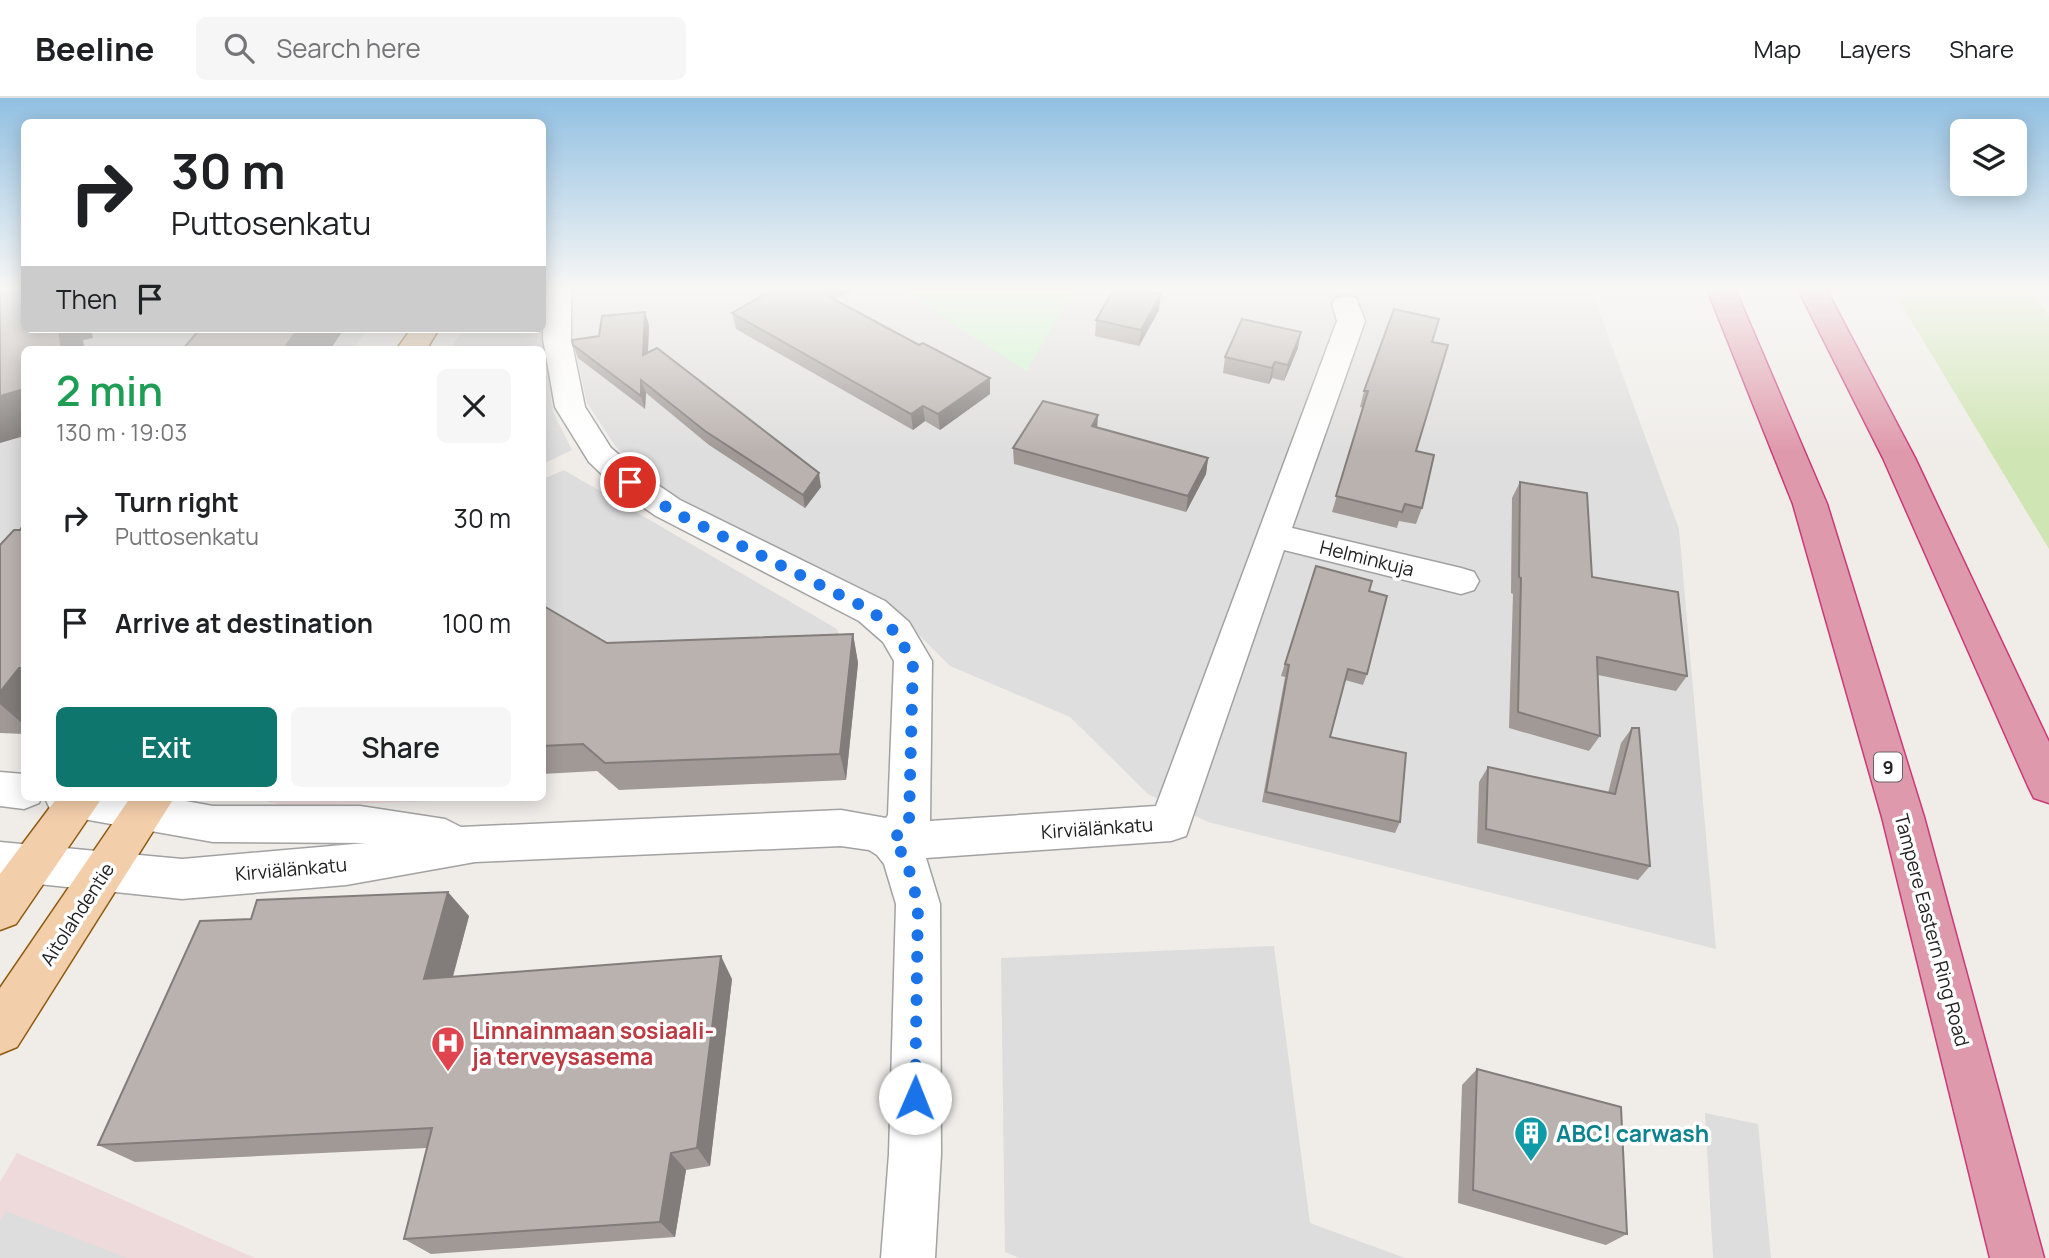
<!DOCTYPE html>
<meta charset="utf-8">
<style>
:root{--surface:#fff;--page:#f6f6f6;--text:#202124;--muted:#757577;--line:#e0e0e0;--accent:#0f766e}
body{margin:0;font-family:Manrope,sans-serif;background:var(--page);color:var(--text);height:100vh;display:flex;flex-direction:column;font-size:26px;white-space:nowrap}
*{box-sizing:border-box;margin:0}
p{font-size:23px;color:var(--muted)}
.icon{flex:none;width:38px;height:38px;fill:none;stroke:currentColor;stroke-width:2;stroke-linecap:round;stroke-linejoin:round}
.map{position:relative;flex:1;overflow:hidden}
.drawer{position:absolute;left:21px;top:248px;width:525px;height:455px;display:flex;flex-direction:column;background:var(--surface);border-radius:10px;box-shadow:0 4px 18px #0003}
.drawer>*{flex:none}
.banner{position:absolute;left:21px;top:21px;width:525px;height:214px;border-radius:10px;box-shadow:0 4px 18px #0003;background:#fff;color:var(--text);overflow:hidden}
.tools{position:absolute;left:1950px;top:21px;display:grid;gap:14px}
.tools a{display:grid;place-items:center;width:77px;height:77px;border-radius:10px;background:var(--surface);box-shadow:0 4px 18px #0003;font-size:35px}
.pin{position:absolute;display:grid;place-items:center;width:60px;height:60px;color:#fff;margin:-30px;border:4px solid #fff;border-radius:50%;box-shadow:0 2px 7px #0007}
.me{position:absolute;width:77px;margin:-38px;rotate:1deg;stroke-linejoin:round;filter:drop-shadow(0 0 5px #0008)}
.turn{display:flex;align-items:center;gap:24px;height:147px;padding:0 35px;font-size:32px}
.turn .icon{width:91px;height:91px;stroke-width:2.5}
.turn b{display:block;font-size:49px;line-height:60px}
.then{display:flex;align-items:center;height:66px;padding:0 35px;background:#0003;gap:14px;font-size:26px}
.round{display:grid;place-items:center;flex:none;width:74px;height:74px;border-radius:10px;background:var(--page)}
.headline{display:flex;align-items:center;justify-content:space-between;height:119px;padding:0 35px}
h1{font-size:42px;font-weight:600;line-height:52px;color:#1e9e55}
.primary-button{display:flex;gap:14px;margin-top:auto;padding:14px 35px}
.primary-button a{flex:1;height:80px;border-radius:10px;background:var(--accent);color:#fff;font-size:28px;font-weight:600;line-height:80px;text-align:center}
.primary-button a+a{background:var(--page);color:var(--text)}
ul{padding:0;list-style:none}
li{display:flex;align-items:center;gap:21px;height:105px;padding:0 35px}
li div{flex:1}
li b{display:block;font-size:26px}
li em{font-style:normal}
header{display:flex;align-items:center;gap:42px;box-sizing:border-box;height:98px;padding:0 35px;background:var(--surface);border-bottom:2px solid var(--line)}
header strong{font-size:33px}
nav{display:flex;gap:38px;margin-inline-start:auto;font-size:24px}
.search{width:490px;height:63px;background:var(--page);display:flex;align-items:center;gap:18px;box-sizing:border-box;padding:0 24px;border-radius:10px;color:var(--muted);font-size:26px}
.map>svg:first-child{display:block}
.residential{fill:#dfdede}
.commercial{fill:#efdadb}
.grass{fill:#d0e5b4}
.park{fill:#cbf5cb}
.parking{fill:#ddd}
.lines{fill:none;stroke-linecap:round;stroke-linejoin:round}
.minor-casing{stroke:#a2a2a2;stroke-width:3}
.major-casing{stroke:#8f5a0f;stroke-width:3}
.highway-casing{stroke:#cb3978;stroke-width:3}
.minor{fill:#fff;fill-rule:evenodd}
.major{fill:#f3ceab;fill-rule:evenodd}
.highway{fill:#df99ac;fill-rule:evenodd}
.wall{fill:#a09996}
.shaded-wall{fill:#827d7a}
.building{fill:#bab2ae;stroke:#827d7a;stroke-width:2}
.route{stroke:#1a73e8;stroke-width:12;stroke-dasharray:0 21.6}
.labels{text-anchor:middle;dominant-baseline:central;stroke-width:7;stroke-linejoin:round;paint-order:stroke}
.shield{fill:#fff;stroke:#646464;stroke-width:2}
.shield-label{font-size:18px;font-weight:bold;fill:#212121}
.street-label{font-size:19px;fill:#212121;stroke:#fff}
.near-health-label{font-size:23px;font-weight:bold;fill:#be3a42;stroke:#fff;text-anchor:start}
.near-culture-label{font-size:23px;font-weight:bold;fill:#0d838f;stroke:#fff;text-anchor:start}
</style>
<header>
<strong>Beeline</strong>
<div class="search"><svg class="icon" aria-label="search" viewBox="0 0 24 24"><circle cx="10" cy="10" r="6"/><path d="M15 15l6 6"/></svg>Search here</div>
<nav><a>Map</a><a>Layers</a><a>Share</a></nav>
</header>
<div class="map">
<svg width="2049" height="1160" viewBox="0 0 2049 1160">
<rect width="100%" height="100%" fill="#f0ede9"/>
<!-- residential -->
<g class="residential">
<path d="M0,191L24,231H368L352,252H24V628L0,633Z"/>
<path d="M568,191H1591L1679,431L1716,851L1208,724L1148,696L1070,619L950,568L904,522L657,389L616,349L587,305L574,247Z"/>
<path d="M463,231H541L553,314L572,352L543,366L542,252H450Z"/>
</g>
<!-- commercial -->
<g class="commercial">
<path d="M256,700H517L284,708Z"/>
<path d="M17,1055L255,1160H0V1084Z"/>
</g>
<!-- grass -->
<path class="grass" d="M1892,191H2029L2049,218V451Z"/>
<!-- park -->
<path class="park" d="M899,191H1076L1026,273Z"/>
<!-- parking -->
<g class="parking">
<path d="M564,372L837,531L846,555L622,562L543,515V381Z"/>
<path d="M1274,848L1310,1125L1405,1160H1020L1005,1154L1001,860Z"/>
<path d="M1705,1015L1758,1026L1771,1160H1713Z"/>
<path d="M6,1113L127,1160H0V1123Z"/>
</g>
<g class="lines">
<!-- minor casing -->
<g class="minor-casing">
<g id="minor">
<path d="M543,191H571V241L585,309L611,350L642,376L680,402L885,503L909,524L932,563L930,723L1156,708L1337,223L1332,206L1336,200L1346,198L1356,200L1365,223L1292,430L1461,470L1474,474L1479,483L1474,492L1461,496L1284,452L1186,738L1171,743L926,760L940,806L941,1056L935,1160H881L889,1056L896,806L884,766L877,757L869,752L841,748L475,764L346,787L182,801L0,782V744L182,761L366,745L213,744L66,718L51,713L45,700H169L213,708H360L445,721L461,729L841,712L886,720L888,717L894,563L883,544L859,523L656,418L618,392L589,364L555,309L543,241Z"/>
<path d="M0,674L24,676V700H41L39,705L24,711L0,708Z"/>
</g>
</g>
<!-- major casing -->
<g class="major-casing">
<g id="major">
<path d="M411,231H439L426,252H396Z"/>
<path d="M57,700H102L16,826L0,832V776Z"/>
<path d="M130,700H174L17,949L0,956V890Z"/>
</g>
</g>
<!-- highway casing -->
<g class="highway-casing">
<g id="highway">
<path d="M1707,191H1735L1827,406L1924,719L2044,1160H1990L1882,719L1793,406Z"/>
<path d="M1798,191H1826L1915,360L2049,644V705L2034,700L2028,688L1883,360Z"/>
</g>
</g>
<!-- minor -->
<use href="#minor" class="minor"/>
<!-- major -->
<use href="#major" class="major"/>
<!-- highway -->
<use href="#highway" class="highway"/>
</g>
<!-- wall -->
<g class="wall">
<path d="M833,201L990,296L940,332L925,323L913,332L736,231L732,215Z"/>
<path d="M1159,212L1139,248L1095,238L1096,222Z"/>
<path d="M649,227L648,255L821,389L805,410L709,347L646,295L645,311L578,260L573,247L599,238Z"/>
<path d="M1432,244L1416,353L1422,410L1416,426L1399,423L1397,430L1332,414L1363,310L1360,309L1364,293Z"/>
<path d="M1298,250L1284,283L1272,280L1269,286L1223,275L1225,259Z"/>
<path d="M1097,329L1208,360L1206,376L1186,414L1014,366L1013,350Z"/>
<path d="M1520,384L1592,479L1687,578L1676,593L1598,577L1600,638L1589,653L1509,630L1513,496L1511,495L1512,400Z"/>
<path d="M24,426V636L0,635V447L20,432Z"/>
<path d="M1316,468L1369,493L1367,576L1363,587L1345,582L1330,639L1400,724L1395,735L1262,704L1285,579L1281,578Z"/>
<path d="M542,507L607,545L853,536L858,565L846,682L619,692L597,673L542,676Z"/>
<path d="M1632,630L1650,768L1638,782L1477,745L1479,684L1488,669L1608,695L1621,645Z"/>
<path d="M469,818L453,879L732,881L710,1068L686,1072L675,1139L431,1156L404,1141L427,1050L135,1064L98,1047Z"/>
<path d="M1477,971L1627,1136L1606,1147L1458,1105L1462,987Z"/>
</g>
<!-- shaded-wall -->
<g class="shaded-wall">
<path d="M815,191H858L818,207Z"/>
<path d="M1161,196L1159,212L1139,248L1141,232Z"/>
<path d="M645,214L649,227L647,271L643,257Z"/>
<path d="M59,231H91L93,240L83,242L85,252H62Z"/>
<path d="M298,231H344L330,252H283Z"/>
<path d="M1301,234L1298,250L1284,283L1288,267Z"/>
<path d="M1275,264L1272,280L1269,286L1272,270Z"/>
<path d="M990,280V296L940,332L938,316Z"/>
<path d="M641,282L646,295L645,311L641,298Z"/>
<path d="M24,291V338L0,345V298Z"/>
<path d="M923,308L925,323L913,332L911,316Z"/>
<path d="M1098,317L1097,333L1092,328Z"/>
<path d="M1208,360L1206,376L1186,414L1188,398Z"/>
<path d="M819,375L821,389L805,410L803,397Z"/>
<path d="M853,536L858,565L846,682L840,656Z"/>
<path d="M19,570L24,575V627L0,606V594Z"/>
<path d="M448,794L469,818L446,903L424,881Z"/>
<path d="M721,858L732,881L710,1068L697,1050Z"/>
<path d="M671,1055L686,1072L675,1139L660,1124Z"/>
</g>
<!-- building -->
<g class="building">
<path d="M0,191H24V231H59L62,252H24V291L0,298Z"/>
<path d="M774,191H815L919,247L923,245L990,280L938,316L923,308L911,316L732,215Z"/>
<path d="M1114,191H1139L1161,196L1141,232L1096,222Z"/>
<path d="M1394,211L1439,221L1432,244L1448,247L1416,353L1434,357L1422,410L1405,406L1402,414L1336,398L1368,293H1364Z"/>
<path d="M645,214L643,257L657,250L819,375L803,397L705,333L641,282V298L573,247L572,242L599,238L602,218Z"/>
<path d="M1242,221L1301,234L1288,267L1275,264L1272,270L1225,259Z"/>
<path d="M200,231H298L283,252H182Z"/>
<path d="M1043,303L1098,317L1092,328L1208,360L1188,398L1013,350Z"/>
<path d="M1520,384L1587,395L1592,479L1678,494L1687,578L1597,559L1600,638L1518,614L1521,480L1519,479Z"/>
<path d="M24,426V570H19L0,594V447L14,432H20Z"/>
<path d="M1316,468L1372,483L1369,493L1387,498L1367,576L1348,571L1330,639L1406,655L1400,724L1266,694L1289,567L1285,566Z"/>
<path d="M542,507L607,545L853,536L840,656L605,665L583,646L542,648Z"/>
<path d="M1632,630H1639L1650,768L1486,731L1488,669L1615,696Z"/>
<path d="M448,794L424,881L721,858L697,1050L671,1055L660,1124L404,1141L432,1030L98,1047L200,823L251,821L257,802Z"/>
<path d="M1477,971L1621,1009L1627,1136L1473,1092Z"/>
</g>
<!-- sky -->
<linearGradient id="sky" x2="0" y2="1"><stop stop-color="#91c0e2"/><stop offset="0.54" stop-color="#f8f7f5"/><stop offset="1" stop-color="#f8f7f5" stop-opacity="0"/></linearGradient>
<rect width="2049" height="354" fill="url(#sky)"/>
<g class="lines">
<!-- route -->
<path class="route" d="M630,384L672,413L872,513L895,534L913,563L909,722L892,744L902,755L908,768L918,806L915,1000"/>
</g>
<!-- icons -->
<defs>
<g id="hospital-pin" transform="scale(1.75)"><path d="M0 17L-7.5 6A9.5 9.5 0 1 1 7.5 6Z" fill="#e0444e" stroke="#fff"/><path d="M-5-5h3v3.5h4V-5h3V5h-3V1.5h-4V5h-3Z" fill="#fff"/></g>
<g id="building-pin" transform="scale(1.75)"><path d="M0 17L-7.5 6A9.5 9.5 0 1 1 7.5 6Z" fill="#0f9aa8" stroke="#fff"/><path d="M-4-6H4V6H1V3H-1V6H-4ZM-2.5-4.3h1.7v1.8h-1.7ZM.8-4.3h1.7v1.8H.8ZM-2.5-1h1.7V.8h-1.7ZM.8-1h1.7V.8H.8Z" fill="#fff"/></g>
</defs>
<g fill-rule="evenodd">
<use href="#hospital-pin" x="448" y="945"/>
<use href="#building-pin" x="1531" y="1035"/>
</g>
<g class="labels">
<!-- shield labels -->
<rect class="shield" x="1874" y="654.5" width="28" height="29" rx="5"/>
<g class="shield-label">
<text x="1888" y="669">9</text>
</g>
<!-- street labels -->
<g class="street-label">
<text transform="translate(1367 460) rotate(14)">Helminkuja</text>
<text transform="translate(1097 730) rotate(-4)">Kirviälänkatu</text>
<text transform="translate(291 771) rotate(-5)">Kirviälänkatu</text>
<text transform="translate(77 816) rotate(-57)">Aitolahdentie</text>
<text transform="translate(1932 832) rotate(75)">Tampere Eastern Ring Road</text>
</g>
<!-- near-health labels -->
<g class="near-health-label">
<text x="472" y="932">Linnainmaan sosiaali-<tspan x="472" dy="26">ja terveysasema</tspan></text>
</g>
<!-- near-culture labels -->
<g class="near-culture-label">
<text x="1556" y="1035">ABC! carwash</text>
</g>
</g>
</svg>
<div class="tools">
<a><svg class="icon" aria-label="layers" viewBox="0 0 24 24"><path d="M12 4l9 5-9 5-9-5zM3 14l9 5 9-5"/></svg></a>
</div>
<div class="pin" style="left:630px;top:384px;background:#d93025"><svg class="icon" aria-label="arrive" viewBox="0 0 24 24"><path d="M6 21V4h12l-3 4 3 4H6"/></svg></div>
<svg class="me" style="left:915px;top:1000px" viewBox="-20 -20 40 40"><circle r="19" fill="#fff"/><path d="M0-13L10 11 0 6-10 11z" fill="#1a73e8"/></svg>
<div class="banner">
<div class="turn"><svg class="icon" aria-label="right" viewBox="0 0 24 24"><path d="M7 20v-9h11M14 6l5 5-5 5"/></svg><div><b>30 m</b>Puttosenkatu</div></div>
<div class="then">Then<svg class="icon" aria-label="arrive" viewBox="0 0 24 24"><path d="M6 21V4h12l-3 4 3 4H6"/></svg></div>
</div>
<section class="drawer">
<div class="headline"><div><h1>2 min</h1><p>130 m · 19:03</p></div><a class="round"><svg class="icon" aria-label="close" viewBox="0 0 24 24"><path d="M6 6l12 12M18 6L6 18"/></svg></a></div>
<ul>
<li><svg class="icon" aria-label="right" viewBox="0 0 24 24"><path d="M7 20v-9h11M14 6l5 5-5 5"/></svg><div><b>Turn right</b><p>Puttosenkatu</p></div><em>30 m</em></li>
<li><svg class="icon" aria-label="arrive" viewBox="0 0 24 24"><path d="M6 21V4h12l-3 4 3 4H6"/></svg><div><b>Arrive at destination</b></div><em>100 m</em></li>
</ul>
<div class="primary-button"><a>Exit</a><a>Share</a></div>
</section>
</div>
